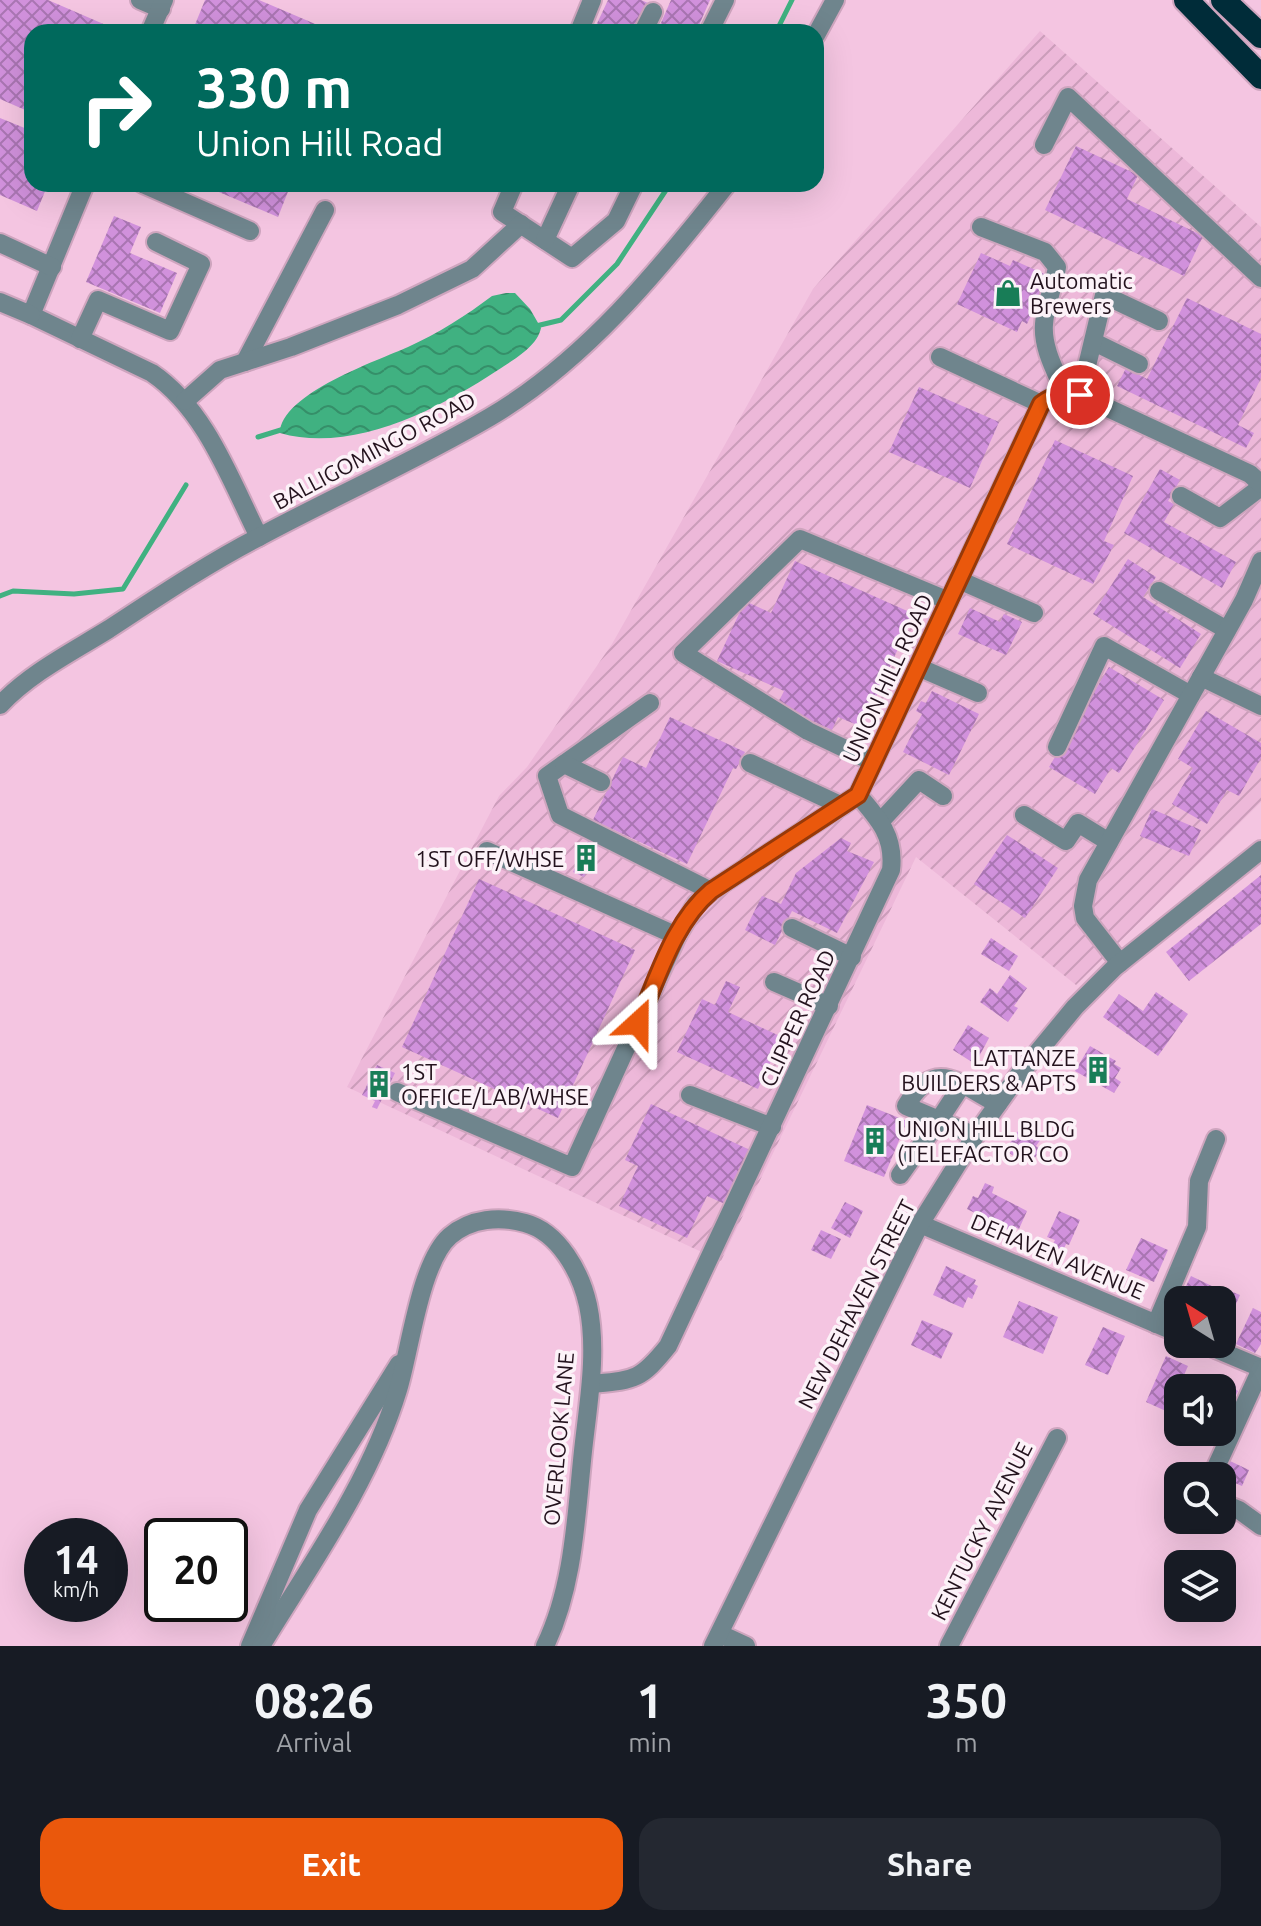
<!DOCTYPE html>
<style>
:root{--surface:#171b24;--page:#242831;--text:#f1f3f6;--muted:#9ea1a6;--accent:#ea580c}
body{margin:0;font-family:Ubuntu,sans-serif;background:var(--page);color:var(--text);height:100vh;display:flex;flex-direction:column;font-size:30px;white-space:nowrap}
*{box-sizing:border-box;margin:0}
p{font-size:26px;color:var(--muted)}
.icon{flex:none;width:44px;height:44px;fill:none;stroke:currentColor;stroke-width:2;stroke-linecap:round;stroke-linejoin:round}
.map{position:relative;height:1646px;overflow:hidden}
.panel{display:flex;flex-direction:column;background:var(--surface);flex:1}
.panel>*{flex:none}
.top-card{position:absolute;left:24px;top:24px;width:800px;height:168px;border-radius:24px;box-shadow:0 8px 32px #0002;background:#00695c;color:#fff;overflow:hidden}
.needle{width:52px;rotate:323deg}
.controls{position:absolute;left:1164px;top:1286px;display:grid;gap:16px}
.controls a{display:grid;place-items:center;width:72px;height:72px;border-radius:16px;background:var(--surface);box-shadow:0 8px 32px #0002;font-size:40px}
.speed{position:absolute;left:24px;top:1518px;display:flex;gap:16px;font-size:40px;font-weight:700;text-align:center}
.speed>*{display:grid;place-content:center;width:104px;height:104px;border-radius:50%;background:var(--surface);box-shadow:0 8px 32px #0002;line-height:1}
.speed small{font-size:20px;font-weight:400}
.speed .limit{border:4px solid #111;border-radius:12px;background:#fff;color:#111}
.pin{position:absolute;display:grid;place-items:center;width:68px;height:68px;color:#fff;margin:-34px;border:4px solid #fff;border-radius:50%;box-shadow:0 2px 8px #0007}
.me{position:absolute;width:88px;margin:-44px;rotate:24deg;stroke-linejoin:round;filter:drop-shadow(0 0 6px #0008)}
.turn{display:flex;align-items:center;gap:28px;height:168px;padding:0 40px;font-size:36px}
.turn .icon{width:104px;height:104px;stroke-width:2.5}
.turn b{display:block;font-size:56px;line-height:68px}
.eta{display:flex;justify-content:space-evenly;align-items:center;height:136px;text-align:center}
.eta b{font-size:48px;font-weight:700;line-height:56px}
.button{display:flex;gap:16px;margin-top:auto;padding:16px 40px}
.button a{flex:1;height:92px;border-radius:24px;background:var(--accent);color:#fff;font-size:32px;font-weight:700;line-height:92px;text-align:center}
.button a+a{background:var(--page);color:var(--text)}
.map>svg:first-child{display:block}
.industrial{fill:url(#industrial-furrows)}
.water{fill:url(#water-waves)}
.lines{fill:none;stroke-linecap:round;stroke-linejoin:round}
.stream{stroke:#40b181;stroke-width:5}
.building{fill:url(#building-cross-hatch)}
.minor-casing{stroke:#cea5be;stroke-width:22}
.highway-casing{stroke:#cea5be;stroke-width:28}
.minor{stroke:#6f858d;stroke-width:18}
.highway{stroke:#002c39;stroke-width:24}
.route-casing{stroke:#983908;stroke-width:20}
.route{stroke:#ea580c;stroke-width:14}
.labels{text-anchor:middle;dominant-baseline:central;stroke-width:7;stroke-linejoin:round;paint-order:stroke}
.poi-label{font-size:22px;fill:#23121d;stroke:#fcf2f8;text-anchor:start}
.street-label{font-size:22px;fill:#23121d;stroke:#fcf2f8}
</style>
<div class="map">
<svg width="1261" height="1646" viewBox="0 0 1261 1646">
<defs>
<pattern id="industrial-furrows" width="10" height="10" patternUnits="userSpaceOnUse" patternTransform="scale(2)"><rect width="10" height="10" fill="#edb8d9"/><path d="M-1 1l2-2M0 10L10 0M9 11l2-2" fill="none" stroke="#cb9dba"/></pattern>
<pattern id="water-waves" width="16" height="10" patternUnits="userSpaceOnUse" patternTransform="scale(2)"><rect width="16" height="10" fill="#40b181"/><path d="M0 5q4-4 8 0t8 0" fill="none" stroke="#358f69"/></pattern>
<pattern id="building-cross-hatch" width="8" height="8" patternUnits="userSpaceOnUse" patternTransform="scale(2)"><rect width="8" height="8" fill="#d191dc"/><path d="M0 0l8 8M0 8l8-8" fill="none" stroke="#a975b2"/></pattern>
</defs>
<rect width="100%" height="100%" fill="#f4c5e1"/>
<!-- industrial -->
<path class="industrial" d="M1040,31L1261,227V802L1076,985L916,857L721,1261L347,1087L499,796L527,767L612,644L813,289Z"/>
<!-- water -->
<path class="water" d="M506,293H515L530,309L541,328C537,347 513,360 498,370C439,409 352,454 280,433C280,394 379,360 408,347C437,334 467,315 492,296Z"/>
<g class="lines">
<!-- stream -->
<g class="stream">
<path d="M776,32L792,0"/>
<path d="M536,326L561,320L617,264L670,184"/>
<path d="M258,437L284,429"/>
<path d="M0,596L13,591L74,594L123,589L186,485"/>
</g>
</g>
<!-- building -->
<g class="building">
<path d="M0,0H48L122,32H32V113L0,99Z"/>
<path d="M205,0H259L334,32H192Z"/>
<path d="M608,0H641L648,3L635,32H593Z"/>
<path d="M671,0H710L696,32H657Z"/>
<path d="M0,118L32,131V184H48L37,211L0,195Z"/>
<path d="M1076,146L1138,175L1127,199L1203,236L1184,276L1045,210Z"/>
<path d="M200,184H291L278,217Z"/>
<path d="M114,216L141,227L130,253L177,273L160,313L86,282Z"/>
<path d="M981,253L1010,266L1013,260L1049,276L1027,324L1022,321L1017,332L957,304Z"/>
<path d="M1187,298L1261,334V378L1238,425L1254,433L1246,448L1117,386L1126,368L1147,379Z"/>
<path d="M919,387L999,422L970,488L889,452Z"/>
<path d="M1055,440L1133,476L1104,541L1114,545L1093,584L1007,544Z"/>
<path d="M1160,469L1180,480L1168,501L1174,504L1164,522L1236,562L1222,588L1124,533Z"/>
<path d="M1128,559L1156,577L1143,597L1201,634L1180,668L1093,614Z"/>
<path d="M795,561L914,614L862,727L838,717L832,730L777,705L784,691L717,661L745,601L771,613Z"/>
<path d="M970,608L1000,622L1004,614L1022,622L1006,655L958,634Z"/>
<path d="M1109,667L1164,700L1119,773L1111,768L1095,794L1049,767Z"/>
<path d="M932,691L979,714L949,775L903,752L922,714L916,711L921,701L926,703Z"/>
<path d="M1206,711L1261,743V758L1239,796L1227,790L1207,824L1172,804L1193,768L1178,759Z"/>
<path d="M670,717L745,752L736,769L733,768L687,864L593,820L623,757L646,768Z"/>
<path d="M1152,809L1201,830L1189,856L1140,836Z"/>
<path d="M1007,835L1058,868L1025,918L974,884Z"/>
<path d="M841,838L851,843L847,851L874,862L837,933L792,911L775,945L745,930L762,896L781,904L796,873Z"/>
<path d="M589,839L599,844L584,877L573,872Z"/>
<path d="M1261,875V924L1189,981L1166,952Z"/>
<path d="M479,879L635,950L558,1118L402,1047Z"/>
<path d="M991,938L1018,956L1009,971L981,954Z"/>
<path d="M1010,975L1027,988L1014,1006L1018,1008L1008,1022L980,1002L990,988L997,994Z"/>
<path d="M726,981L740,987L728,1012L782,1037L758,1089L677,1052L702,999L715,1005Z"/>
<path d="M1156,992L1188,1014L1158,1056L1103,1017L1119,994L1143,1011Z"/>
<path d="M968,1025L989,1038L975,1064L953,1050Z"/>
<path d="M1090,1046L1116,1061L1114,1064L1121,1068L1115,1078L1121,1082L1114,1093L1075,1071Z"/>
<path d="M377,1065L395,1073L377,1109L372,1107L375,1101L362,1095Z"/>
<path d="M651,1104L750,1150L725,1204L707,1196L687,1238L619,1206L638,1166L625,1160Z"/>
<path d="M867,1105L907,1121L884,1177L844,1161Z"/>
<path d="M1025,1121L1044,1135L1036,1146L1041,1149L1034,1159L1028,1157L1024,1163L1005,1150Z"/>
<path d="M985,1183L994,1187L992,1193L1027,1211L1019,1229L1012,1226L1009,1230L967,1209L973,1196L978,1198Z"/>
<path d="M845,1202L863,1211L850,1238L831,1228Z"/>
<path d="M1059,1211L1080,1220L1069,1245L1066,1244L1063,1251L1052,1246L1055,1240L1047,1237Z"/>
<path d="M821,1230L841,1239L831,1259L811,1250Z"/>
<path d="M1141,1238L1168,1250L1154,1282L1126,1270Z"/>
<path d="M946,1266L976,1280L974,1284L978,1286L972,1299L968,1297L963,1308L933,1295Z"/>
<path d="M1191,1276L1216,1288L1210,1300H1179Z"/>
<path d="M1228,1290L1240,1295L1222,1335V1304Z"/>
<path d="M1019,1301L1058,1317L1043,1354L1003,1337Z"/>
<path d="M1253,1308L1261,1312V1344L1255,1353L1236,1344Z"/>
<path d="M922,1320L953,1333L941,1359L911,1345Z"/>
<path d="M1103,1327L1125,1336L1108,1375L1085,1365Z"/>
<path d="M1166,1356L1188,1366L1168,1412L1146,1402Z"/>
<path d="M1227,1382L1236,1386L1235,1389L1238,1391L1222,1423V1393Z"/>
<path d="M1230,1461L1249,1470L1242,1486L1223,1478Z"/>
</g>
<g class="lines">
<!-- minor casing -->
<g class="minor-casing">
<g id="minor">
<path d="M140,0L161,9"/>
<path d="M150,32L164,0"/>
<path d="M579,32L592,0"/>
<path d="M643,32L653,12"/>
<path d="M709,32L725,0"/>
<path d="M816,35L835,0"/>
<path d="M1044,145L1068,97L1261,278"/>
<path d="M85,184L31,315L152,373C206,410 230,479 259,537"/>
<path d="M143,184L250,231"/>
<path d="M514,184L502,212L572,258L616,221L634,184"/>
<path d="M981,227L1045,252L1057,267C1054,286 1045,306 1044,324C1042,348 1056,372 1065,393"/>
<path d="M545,240L571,184"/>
<path d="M0,243L52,267"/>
<path d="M0,302L31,315"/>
<path d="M80,339L98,300L170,331L201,264L156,242"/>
<path d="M1094,342L1139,364"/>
<path d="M940,357L1041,404"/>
<path d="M245,362L325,210"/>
<path d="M1080,395L1104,295L1159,321"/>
<path d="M185,401L220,370L291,347L398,305L472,269L521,224"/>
<path d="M1181,496L1220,518L1261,487"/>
<path d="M959,580L1034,613"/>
<path d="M1159,591L1227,630"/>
<path d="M918,667L978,693"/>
<path d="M1201,677L1261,706"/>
<path d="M650,703L547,776L560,815L711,891"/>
<path d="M0,705C30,673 72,652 109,629C158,597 207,564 259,537C335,496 415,461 490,417C585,361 660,269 727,184"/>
<path d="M1057,747L1104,646L1191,695"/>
<path d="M873,762L808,731L683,653L800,539L949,601"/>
<path d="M750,763L842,806"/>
<path d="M564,764L601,782"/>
<path d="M1024,815L1066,841L1078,823L1109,842"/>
<path d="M881,821L919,780L943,796"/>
<path d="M487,851L677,936"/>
<path d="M792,928L852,957"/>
<path d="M1120,963L1085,918L1083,906L1088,880L1244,600L1261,561"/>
<path d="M774,982L829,1006"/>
<path d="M962,1085L939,1120L906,1106C935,1056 959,1084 998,1104"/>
<path d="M397,1092L572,1167L677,936L696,904L711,891L858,795L1041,404C1054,394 1064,393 1080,395L1250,474L1261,484"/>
<path d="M690,1095L772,1127"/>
<path d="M900,1175L939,1120L975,1136"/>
<path d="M920,1224L1178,1333"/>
<path d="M1156,1324L1197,1227L1199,1181L1216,1139"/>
<path d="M1204,1344L1261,1368"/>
<path d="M591,1384C634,1380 640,1381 668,1346L891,870C895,837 879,819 858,795"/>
<path d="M1212,1476L1261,1369"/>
<path d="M1222,1503L1239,1510L1261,1526"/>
<path d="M1192,1522L1193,1520"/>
<path d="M720,1634L746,1646"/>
<path d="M250,1646L308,1510L399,1364"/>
<path d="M261,1646C311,1564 370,1482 398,1390C410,1351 420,1262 450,1236C471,1218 500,1216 525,1223C559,1232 581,1273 588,1305C598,1352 588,1404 583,1451C576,1516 574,1586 545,1646"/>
<path d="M713,1646L920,1224L975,1136L1018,1076L1075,1007L1115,967L1261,850"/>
<path d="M949,1646L1057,1438"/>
</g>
</g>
<!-- highway casing -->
<g class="highway-casing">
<g id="highway">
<path d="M1186,0L1261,77"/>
<path d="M1223,0L1261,36"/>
</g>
</g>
<!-- minor -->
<use href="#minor" class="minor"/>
<!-- highway -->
<use href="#highway" class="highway"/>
</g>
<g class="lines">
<!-- route casing -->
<g class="route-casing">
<path id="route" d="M638,1023C658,978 673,923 711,891L858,795L1041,404C1054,394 1064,393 1080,395"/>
</g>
<!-- route -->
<use href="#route" class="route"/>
</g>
<!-- icons -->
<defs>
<g id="shop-bare" transform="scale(2.16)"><path d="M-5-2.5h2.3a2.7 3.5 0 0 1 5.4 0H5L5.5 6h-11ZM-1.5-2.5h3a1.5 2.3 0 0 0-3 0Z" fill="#187d57" stroke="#fcf2f8" stroke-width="2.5" paint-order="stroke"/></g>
<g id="building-bare" transform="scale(2.16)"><path d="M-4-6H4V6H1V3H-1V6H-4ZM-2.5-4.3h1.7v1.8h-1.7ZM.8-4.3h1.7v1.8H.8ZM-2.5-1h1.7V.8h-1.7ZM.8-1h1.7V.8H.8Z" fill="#187d57" stroke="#fcf2f8" stroke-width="2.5" paint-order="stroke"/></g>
</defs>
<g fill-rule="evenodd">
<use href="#shop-bare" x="1008" y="293"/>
<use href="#building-bare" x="586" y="858"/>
<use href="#building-bare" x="1098" y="1070"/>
<use href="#building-bare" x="379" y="1084"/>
<use href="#building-bare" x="875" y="1141"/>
</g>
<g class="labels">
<!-- poi labels -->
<g class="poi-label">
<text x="1030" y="280">Automatic<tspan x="1030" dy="25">Brewers</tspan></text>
<text x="564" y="858" text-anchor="end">1ST OFF/WHSE</text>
<text x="1076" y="1057" text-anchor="end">LATTANZE<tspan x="1076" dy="25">BUILDERS &amp; APTS</tspan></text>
<text x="401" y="1071">1ST<tspan x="401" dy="25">OFFICE/LAB/WHSE</tspan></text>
<text x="897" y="1128">UNION HILL BLDG<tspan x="897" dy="25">(TELEFACTOR CO</tspan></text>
</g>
<!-- street labels -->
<g class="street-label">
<text transform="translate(374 450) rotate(-28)">BALLIGOMINGO ROAD</text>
<text transform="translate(887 678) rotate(-65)">UNION HILL ROAD</text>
<text transform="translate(797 1018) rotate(-65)">CLIPPER ROAD</text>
<text transform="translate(1058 1256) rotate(23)">DEHAVEN AVENUE</text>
<text transform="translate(856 1304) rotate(-63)">NEW DEHAVEN STREET</text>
<text transform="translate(558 1439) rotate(-85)">OVERLOOK LANE</text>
<text transform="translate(981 1531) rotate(-63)">KENTUCKY AVENUE</text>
</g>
</g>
</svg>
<div class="controls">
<a><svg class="needle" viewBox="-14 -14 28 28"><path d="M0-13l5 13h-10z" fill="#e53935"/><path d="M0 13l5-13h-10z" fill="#9ea1a6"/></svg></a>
<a><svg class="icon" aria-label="sound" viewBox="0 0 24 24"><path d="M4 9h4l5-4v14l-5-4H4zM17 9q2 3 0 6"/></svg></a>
<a><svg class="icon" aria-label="search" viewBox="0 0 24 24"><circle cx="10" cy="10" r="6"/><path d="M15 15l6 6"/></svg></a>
<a><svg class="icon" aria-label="layers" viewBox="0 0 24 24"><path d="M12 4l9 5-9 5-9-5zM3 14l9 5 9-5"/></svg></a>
</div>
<div class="speed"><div>14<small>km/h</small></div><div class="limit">20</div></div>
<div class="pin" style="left:1080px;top:395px;background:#d93025"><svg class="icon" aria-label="arrive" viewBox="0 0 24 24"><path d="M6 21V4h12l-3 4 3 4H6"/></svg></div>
<svg class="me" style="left:638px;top:1023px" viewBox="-20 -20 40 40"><path d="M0-17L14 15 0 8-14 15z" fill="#ea580c" stroke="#fff" stroke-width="4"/></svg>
<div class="top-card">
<div class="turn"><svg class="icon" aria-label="right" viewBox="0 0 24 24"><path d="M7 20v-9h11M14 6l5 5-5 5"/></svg><div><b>330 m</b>Union Hill Road</div></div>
</div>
</div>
<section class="panel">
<div class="eta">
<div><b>08:26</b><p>Arrival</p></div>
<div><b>1</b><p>min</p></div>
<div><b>350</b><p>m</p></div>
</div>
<div class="button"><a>Exit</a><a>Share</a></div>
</section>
